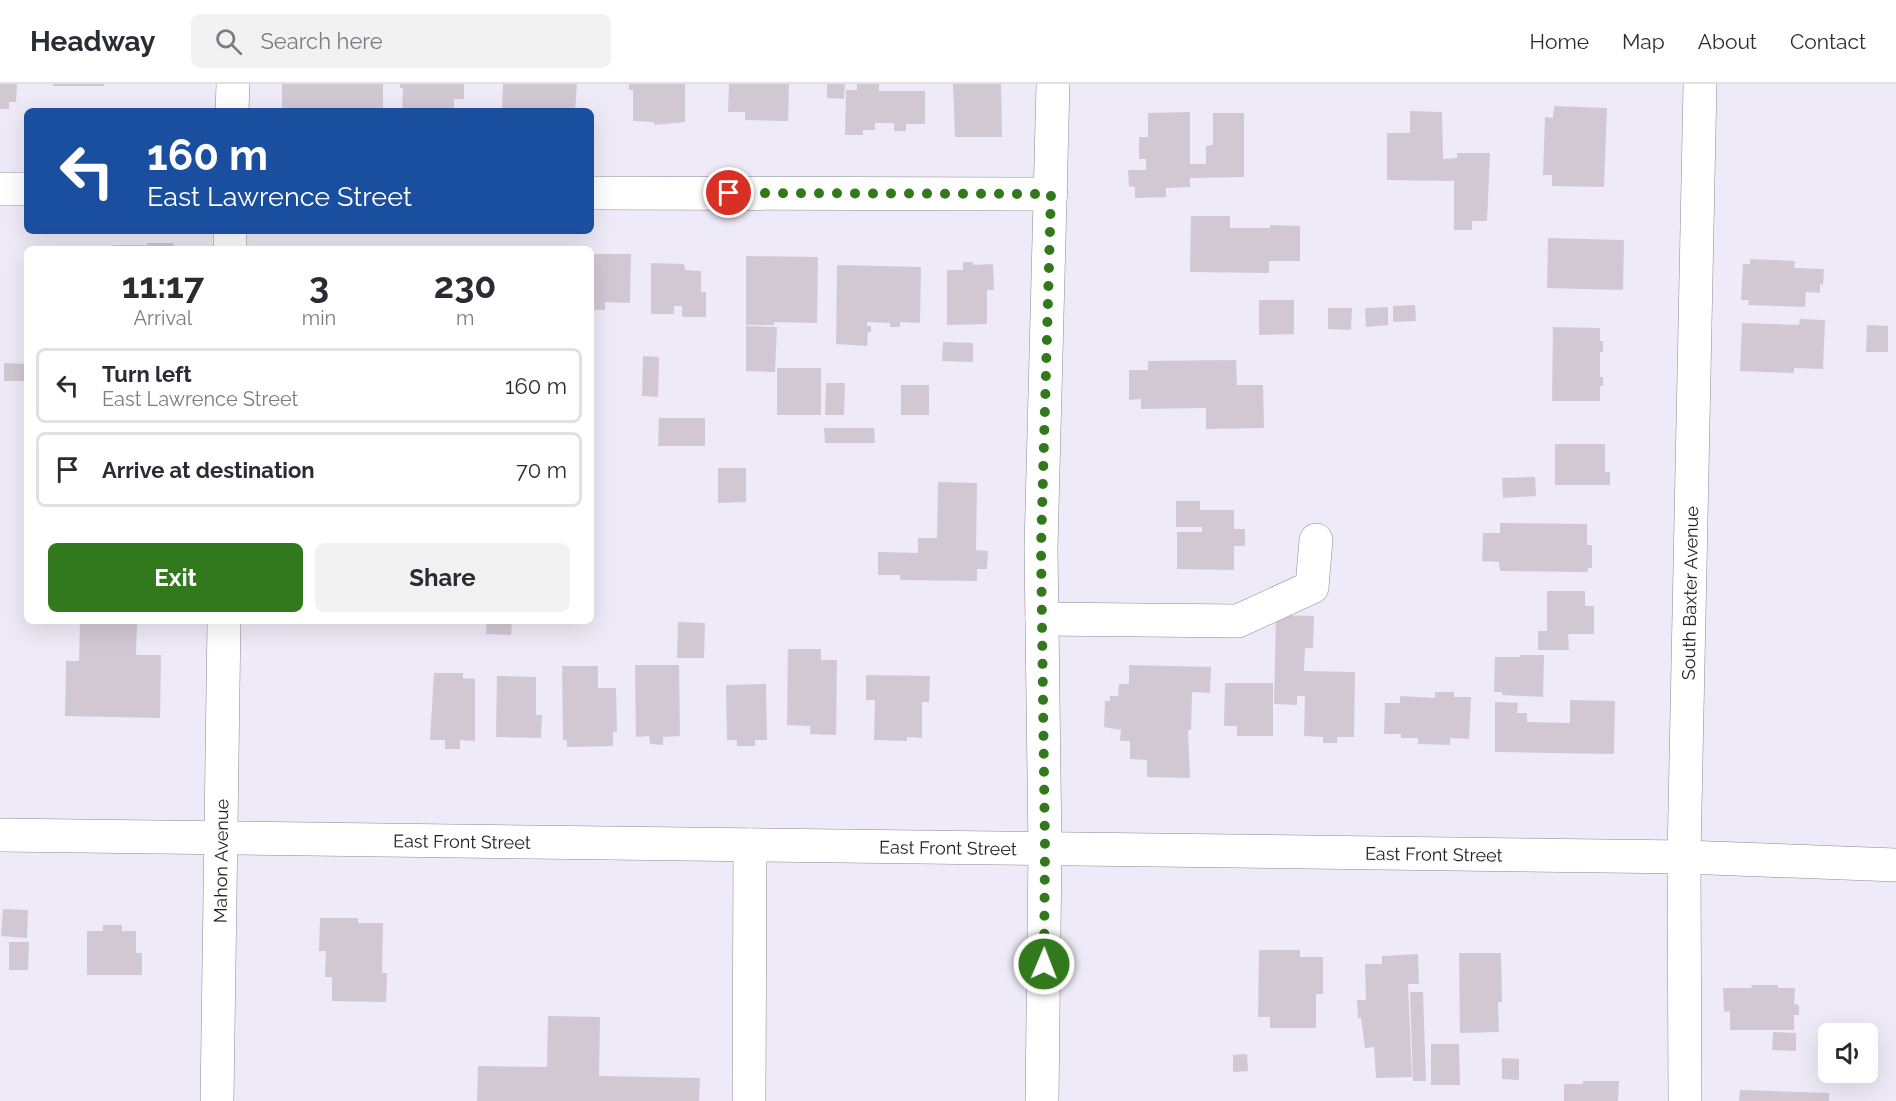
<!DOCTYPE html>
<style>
:root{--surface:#fff;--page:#f2f2f3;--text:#2b2b33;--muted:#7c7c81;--line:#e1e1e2;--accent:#32791d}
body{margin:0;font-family:Raleway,sans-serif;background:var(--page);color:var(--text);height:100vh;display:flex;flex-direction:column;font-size:22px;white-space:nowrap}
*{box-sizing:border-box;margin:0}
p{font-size:20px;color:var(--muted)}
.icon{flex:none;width:33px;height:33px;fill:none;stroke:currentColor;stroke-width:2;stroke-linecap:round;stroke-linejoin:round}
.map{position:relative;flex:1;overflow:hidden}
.side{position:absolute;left:24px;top:162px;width:570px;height:378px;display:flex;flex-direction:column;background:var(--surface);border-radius:9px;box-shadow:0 6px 24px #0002}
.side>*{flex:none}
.banner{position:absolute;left:24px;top:24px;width:570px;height:126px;border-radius:9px;box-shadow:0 6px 24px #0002;background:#1a4fa0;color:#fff;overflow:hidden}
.fabs{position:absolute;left:1818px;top:939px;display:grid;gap:12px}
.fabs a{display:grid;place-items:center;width:60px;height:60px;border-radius:9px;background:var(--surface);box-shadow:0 6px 24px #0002;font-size:30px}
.pin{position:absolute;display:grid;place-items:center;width:51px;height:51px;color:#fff;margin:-26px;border:3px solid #fff;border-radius:50%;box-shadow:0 2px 6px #0007}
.me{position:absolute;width:66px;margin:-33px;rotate:1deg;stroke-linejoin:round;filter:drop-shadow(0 0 4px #0008)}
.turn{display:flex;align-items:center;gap:21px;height:126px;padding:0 24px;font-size:27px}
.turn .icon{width:78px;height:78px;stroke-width:2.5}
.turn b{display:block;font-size:42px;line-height:51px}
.eta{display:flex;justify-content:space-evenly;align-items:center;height:102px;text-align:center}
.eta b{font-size:36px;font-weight:700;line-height:42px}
.primary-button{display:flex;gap:12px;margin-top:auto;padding:12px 24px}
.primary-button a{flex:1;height:69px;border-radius:9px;background:var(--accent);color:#fff;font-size:24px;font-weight:700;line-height:69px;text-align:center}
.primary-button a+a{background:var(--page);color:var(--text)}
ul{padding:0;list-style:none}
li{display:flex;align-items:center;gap:18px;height:75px;margin:0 12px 9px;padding:0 12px;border:3px solid var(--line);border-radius:9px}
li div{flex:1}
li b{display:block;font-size:22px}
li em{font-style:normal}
header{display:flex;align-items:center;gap:36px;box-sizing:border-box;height:84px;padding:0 30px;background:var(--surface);border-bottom:2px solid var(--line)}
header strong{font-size:28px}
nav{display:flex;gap:33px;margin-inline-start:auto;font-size:21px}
.search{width:420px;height:54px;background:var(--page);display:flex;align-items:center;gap:15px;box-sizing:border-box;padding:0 21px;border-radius:9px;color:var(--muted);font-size:22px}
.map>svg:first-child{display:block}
.building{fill:#d2c8d4}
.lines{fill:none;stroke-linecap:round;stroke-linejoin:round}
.minor-casing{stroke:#8c8995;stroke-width:34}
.major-casing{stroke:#8c8995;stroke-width:34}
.minor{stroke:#fff;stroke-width:33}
.major{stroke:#fff;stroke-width:33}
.route{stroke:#32791d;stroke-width:10;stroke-dasharray:0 18}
.labels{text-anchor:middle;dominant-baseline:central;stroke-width:6;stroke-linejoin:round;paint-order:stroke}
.street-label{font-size:18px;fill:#1f1e22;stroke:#fff}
</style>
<header>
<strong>Headway</strong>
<div class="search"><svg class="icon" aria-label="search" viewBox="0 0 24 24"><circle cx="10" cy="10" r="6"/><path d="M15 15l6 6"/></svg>Search here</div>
<nav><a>Home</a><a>Map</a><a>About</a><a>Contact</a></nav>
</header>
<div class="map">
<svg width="1896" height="1017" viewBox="0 0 1896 1017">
<rect width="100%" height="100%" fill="#eeeaf7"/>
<!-- building -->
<g class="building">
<path d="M0,0H17L16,18H9V25H0Z"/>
<rect x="53" y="0" width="51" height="2"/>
<rect x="282" y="0" width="101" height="27"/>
<path d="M400,0H464V15H454V27H402L403,4H400Z"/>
<path d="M503,0H577L575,27L502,26Z"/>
<path d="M629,0H685V38L654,41V38L633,37V6H629Z"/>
<path d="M729,0H789L788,37L745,36V28H728Z"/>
<path d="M827,0H845L844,15L827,14Z"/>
<path d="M857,0H879V7H925V40H906V47H894V39H875V46H863V51H845L846,6H857Z"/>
<path d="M953,0H1001L1002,53H955Z"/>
<path d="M1554,22L1607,24L1604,103L1552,102V91H1543L1545,33L1553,34Z"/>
<path d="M1410,27L1442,28L1443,75L1457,74V69H1490L1487,137H1472V146H1454V97L1387,96V49H1410Z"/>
<path d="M1190,28V80H1206V62L1213,61V29H1244V93L1190,94V103L1166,104V113L1135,114V103L1129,102L1128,86H1146V75H1139V53H1148V29Z"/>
<path d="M1191,132H1230V144H1270V141L1300,142V177H1269V189L1190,188Z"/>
<path d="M1548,154L1624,156L1623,206L1547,204Z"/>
<path d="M147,159H174V165H113V161H147Z"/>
<path d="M591,170H631L630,219L605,218V226H591Z"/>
<path d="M746,172L818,173L817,239L774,238V241H746Z"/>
<path d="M1750,175L1795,177L1794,184L1824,185L1823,201L1820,200V209L1806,208L1805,223L1748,221L1749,216H1741L1743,180H1750Z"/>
<path d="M963,178H973V181L993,180L994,206H987V240L947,241V186H963Z"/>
<path d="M651,179L684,180L685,186L701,187V208H706V233H682V222H674V230H651Z"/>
<path d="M837,181L921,183L920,239L900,238V243H890V239L867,238V242H871V248H868L867,262L836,260Z"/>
<path d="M1259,216H1294V250L1259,251Z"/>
<path d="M1415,221L1416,237L1393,238V222Z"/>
<path d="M1388,223V241L1366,243L1365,224Z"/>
<path d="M1328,224H1352L1351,246L1328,245Z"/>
<path d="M1800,235L1825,236L1823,285L1794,284V289L1740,287L1742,239L1799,241Z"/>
<path d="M1867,241L1888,242V268H1866Z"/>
<path d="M746,242L777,243L775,288L746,287Z"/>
<path d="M1553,243L1600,244V257H1603V268H1600V293H1603V302H1600V317H1552Z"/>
<path d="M943,258L973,259V278L942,277Z"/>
<path d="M643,272L659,273L658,313L642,312Z"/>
<path d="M1236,276L1237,301H1263L1264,344L1206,345V324L1141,325V315L1129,316V286H1148V277Z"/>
<path d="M4,279L27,280V297H4Z"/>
<rect x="777" y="284" width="44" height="47"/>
<path d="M826,299H845L844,331H825Z"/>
<rect x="901" y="301" width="28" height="30"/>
<path d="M659,334H705V362H658Z"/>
<path d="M824,344H874L875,359H825Z"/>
<path d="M1555,360H1605V388H1610V401H1555Z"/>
<path d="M718,384H746V418L718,419Z"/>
<path d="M1535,393L1536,412L1503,414L1502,394Z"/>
<path d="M938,398L977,399L976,466L988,467L987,485H977V497L900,496V491H878V468L918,469V454H937Z"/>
<path d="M1176,417H1200V426H1234V445H1245V462H1234V486L1177,485V448H1202V443H1176Z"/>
<path d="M1500,439L1587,440V461H1592V484H1588V488L1500,487L1499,478L1482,477L1483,449H1500Z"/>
<path d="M1547,507H1585V522H1594V550H1568L1569,566H1538V547H1547Z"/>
<path d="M1276,531L1314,532L1313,564H1305L1304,587L1355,588L1354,653H1337V659H1323V653L1304,652L1305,612H1297V621L1274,620Z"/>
<path d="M80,537H137L136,571H161L160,634L65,632L66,577H79Z"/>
<path d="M487,537H512L511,551L486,550Z"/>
<path d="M678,538L705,539L704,574H677Z"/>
<path d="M788,565H821V576H837L836,651L810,650V642L787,641Z"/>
<path d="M1520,571H1544L1543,613L1502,611V608H1494L1495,573H1520Z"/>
<path d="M635,581H679L680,652L663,653V661L650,660L649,652L636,653Z"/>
<path d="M1129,581L1211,583L1210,609L1192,608L1191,646H1188L1190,694L1147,693V676L1130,675V657H1120L1121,646L1104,643L1105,617H1110V612H1118L1119,600H1129Z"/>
<path d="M562,582H598V604H616L617,648H613V662L567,663V656H563Z"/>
<path d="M434,589H463V594L475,595V657L460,656V665H445V656H430Z"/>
<path d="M866,591L930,592L929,618H922V654L907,653V657L874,656L875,616H866Z"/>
<path d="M497,592L536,593V631H542L541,654L496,653Z"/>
<path d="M1225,599H1273V652H1237V642H1224Z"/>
<path d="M766,600L767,656H755V662H737V656H727L726,601Z"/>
<path d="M1435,608H1454V613H1471L1469,655L1450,654V661L1418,660V654H1401V650H1384L1385,619H1400V612L1435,614Z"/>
<path d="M1570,616L1615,617L1614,670L1495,668V618L1518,619L1517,629H1527V638L1570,639Z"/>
<path d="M3,825L28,826L27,854L1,852Z"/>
<path d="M320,834H358V839H383L382,889H387L386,918L332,917V893H325L326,867H319Z"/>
<path d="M103,841H122V847H136V869H142V891H87V847H103Z"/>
<path d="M9,858H29L28,886H9Z"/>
<path d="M1259,866H1300V873H1323V910H1316V944H1270V933H1258Z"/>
<path d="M1459,869H1501L1502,918H1498L1499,948L1460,949Z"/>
<path d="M1418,870L1419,900H1408L1412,993L1376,994L1374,963L1365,964L1361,934H1358L1357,916H1366L1365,880H1382V872Z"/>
<path d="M1751,901H1778V904H1795L1794,920L1799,921V931H1794V946H1730V927L1724,928L1723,904H1752Z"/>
<path d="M1410,908H1423L1426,997H1413Z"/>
<path d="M548,932L600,933L599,992L700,994L699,1017H477L478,982L547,983Z"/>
<path d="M1773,948L1796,949V967L1772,966Z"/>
<path d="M1431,960H1459L1460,1001H1431Z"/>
<path d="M1247,970L1248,987L1233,988V971Z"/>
<path d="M1502,974L1519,975V996L1502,995Z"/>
<path d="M1583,997H1619L1618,1017H1564V1000H1583Z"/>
<path d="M1740,1006L1829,1009V1017H1739Z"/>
</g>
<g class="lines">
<!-- minor casing -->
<g class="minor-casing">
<g id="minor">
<path d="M232,27L233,0"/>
<path d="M0,105H27"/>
<path d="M591,109L1051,110"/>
<path d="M230,165V147"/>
<path d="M1042,535L1238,537L1312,503L1316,456"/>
<path id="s1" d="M217,1017L224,537"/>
<path d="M749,1017L750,761"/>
<path d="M1042,1017L1045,765L1041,464L1053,0"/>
<path id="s2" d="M1685,1017L1684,773L1700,0"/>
</g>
</g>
<!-- major casing -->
<g class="major-casing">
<g id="major">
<path id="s3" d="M0,751L1684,773L1896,781"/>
</g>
</g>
<!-- minor -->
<use href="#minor" class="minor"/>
<!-- major -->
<use href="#major" class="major"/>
</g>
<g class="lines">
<!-- route -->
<path class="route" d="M729,109L1051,110L1041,464L1045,765L1044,880"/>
</g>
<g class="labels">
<!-- street labels -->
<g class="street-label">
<text stroke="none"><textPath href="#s2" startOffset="508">South Baxter Avenue</textPath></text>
<text stroke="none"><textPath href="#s3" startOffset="462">East Front Street</textPath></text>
<text stroke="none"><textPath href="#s3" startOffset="948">East Front Street</textPath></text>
<text stroke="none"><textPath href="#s3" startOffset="1434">East Front Street</textPath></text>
<text stroke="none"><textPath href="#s1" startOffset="240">Mahon Avenue</textPath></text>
</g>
</g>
</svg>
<div class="fabs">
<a><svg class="icon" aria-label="sound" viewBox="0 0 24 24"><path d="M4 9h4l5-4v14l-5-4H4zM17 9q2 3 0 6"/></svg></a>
</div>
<div class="pin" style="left:729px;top:109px;background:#d93025"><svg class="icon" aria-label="arrive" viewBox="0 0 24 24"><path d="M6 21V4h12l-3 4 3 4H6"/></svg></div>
<svg class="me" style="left:1044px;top:880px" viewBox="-20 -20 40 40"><circle r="17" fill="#32791d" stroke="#fff" stroke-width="3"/><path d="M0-11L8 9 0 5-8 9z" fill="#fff"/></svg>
<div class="banner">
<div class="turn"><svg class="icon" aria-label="left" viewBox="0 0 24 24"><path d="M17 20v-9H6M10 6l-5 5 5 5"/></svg><div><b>160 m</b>East Lawrence Street</div></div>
</div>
<section class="side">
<div class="eta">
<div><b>11:17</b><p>Arrival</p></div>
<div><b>3</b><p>min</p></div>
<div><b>230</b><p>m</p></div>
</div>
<ul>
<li><svg class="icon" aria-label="left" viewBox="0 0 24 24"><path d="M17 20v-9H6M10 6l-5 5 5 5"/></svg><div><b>Turn left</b><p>East Lawrence Street</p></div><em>160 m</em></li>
<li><svg class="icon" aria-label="arrive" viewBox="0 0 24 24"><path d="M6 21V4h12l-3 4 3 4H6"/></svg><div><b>Arrive at destination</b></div><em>70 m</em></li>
</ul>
<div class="primary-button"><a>Exit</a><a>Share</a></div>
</section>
</div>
